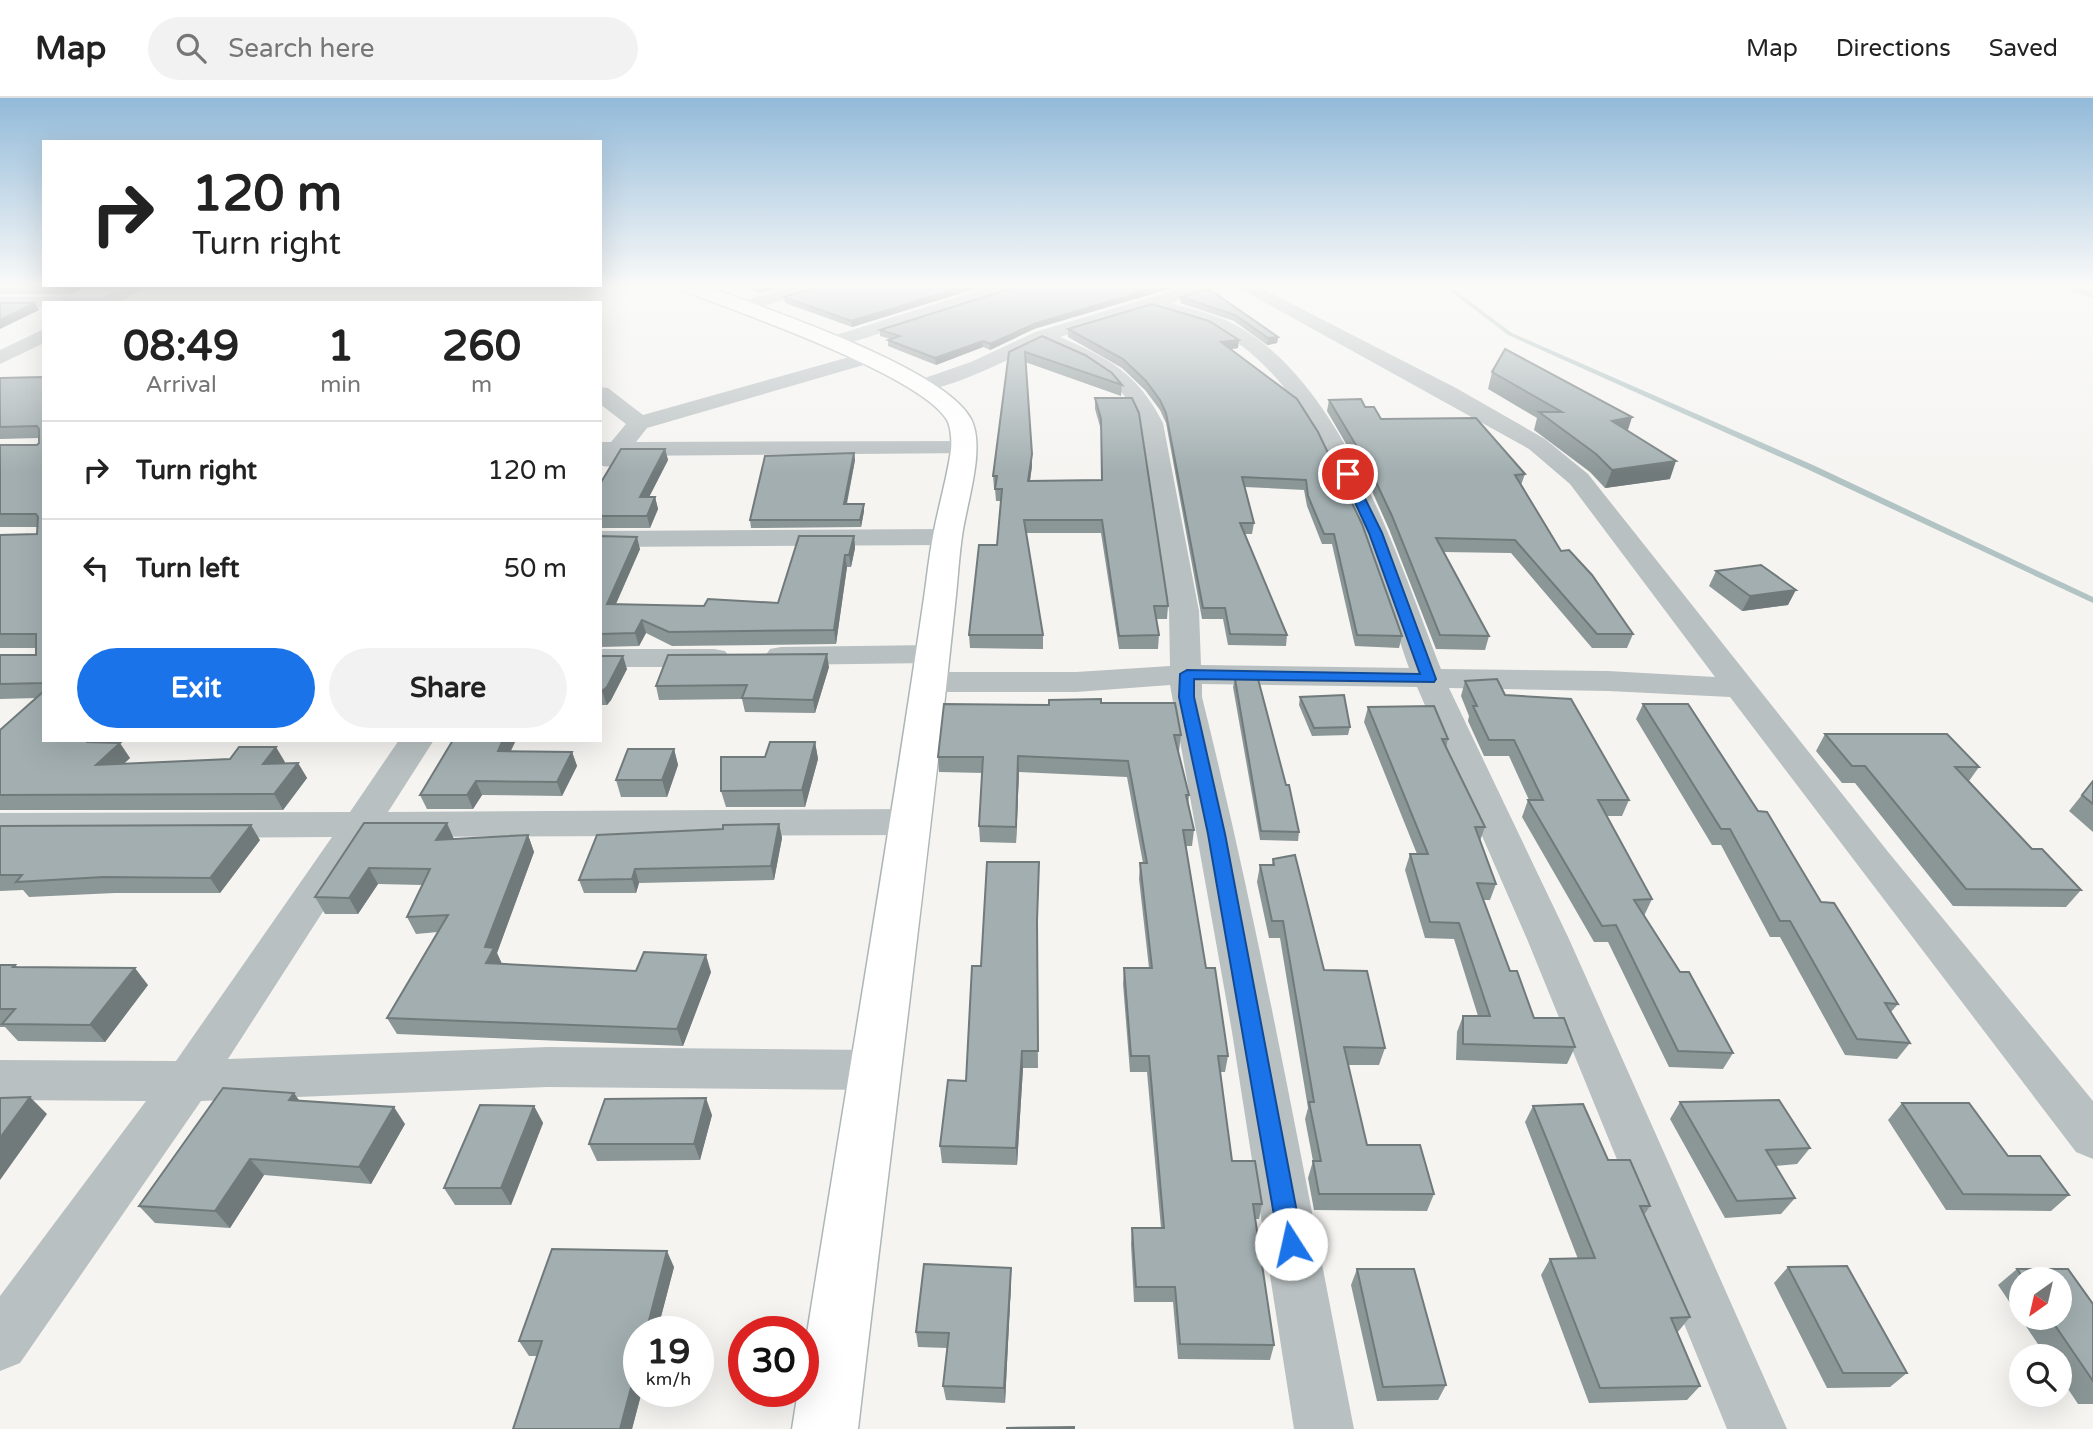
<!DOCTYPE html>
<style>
:root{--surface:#fff;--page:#f2f2f2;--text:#222;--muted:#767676;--line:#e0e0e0;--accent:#1a73e8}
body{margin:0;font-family:"Varela Round",sans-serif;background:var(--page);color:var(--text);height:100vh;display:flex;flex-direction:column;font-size:26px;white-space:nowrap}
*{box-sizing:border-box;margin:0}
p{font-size:23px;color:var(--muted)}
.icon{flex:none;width:38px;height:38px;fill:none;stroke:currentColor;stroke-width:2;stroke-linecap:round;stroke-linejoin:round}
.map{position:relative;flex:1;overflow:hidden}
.panel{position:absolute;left:42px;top:203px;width:560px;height:441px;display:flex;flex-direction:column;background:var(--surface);border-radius:0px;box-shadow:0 7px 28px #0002}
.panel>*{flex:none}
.guide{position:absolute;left:42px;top:42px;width:560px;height:147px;border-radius:0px;box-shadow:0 7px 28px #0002;background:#fff;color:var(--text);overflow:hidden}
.needle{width:46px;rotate:214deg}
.tools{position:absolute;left:2009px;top:1169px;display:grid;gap:14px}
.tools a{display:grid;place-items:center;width:63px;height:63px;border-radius:50%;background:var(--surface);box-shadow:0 7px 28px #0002;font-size:35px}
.speed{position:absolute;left:623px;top:1218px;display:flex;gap:14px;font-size:35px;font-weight:700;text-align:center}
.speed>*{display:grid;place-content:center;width:91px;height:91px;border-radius:50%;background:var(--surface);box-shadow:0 7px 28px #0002;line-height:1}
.speed small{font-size:18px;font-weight:400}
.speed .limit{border:10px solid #d22;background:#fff;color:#111}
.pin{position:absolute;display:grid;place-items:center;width:60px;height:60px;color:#fff;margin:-30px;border:4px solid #fff;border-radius:50%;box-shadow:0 2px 7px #0007}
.me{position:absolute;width:77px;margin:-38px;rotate:350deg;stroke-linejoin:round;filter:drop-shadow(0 0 5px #0008)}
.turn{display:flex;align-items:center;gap:24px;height:147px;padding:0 35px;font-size:32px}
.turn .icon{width:91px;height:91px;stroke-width:2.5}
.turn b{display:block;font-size:49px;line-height:60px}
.eta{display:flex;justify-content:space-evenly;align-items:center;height:119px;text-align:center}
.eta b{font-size:42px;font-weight:700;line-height:49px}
.cta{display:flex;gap:14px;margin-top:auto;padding:14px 35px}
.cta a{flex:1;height:80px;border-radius:42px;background:var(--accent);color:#fff;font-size:28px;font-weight:700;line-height:80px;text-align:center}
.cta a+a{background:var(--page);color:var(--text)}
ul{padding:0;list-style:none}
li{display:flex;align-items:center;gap:21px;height:98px;padding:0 35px;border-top:2px solid var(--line)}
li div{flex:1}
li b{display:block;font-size:26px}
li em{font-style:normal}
header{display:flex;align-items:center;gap:42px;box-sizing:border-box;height:98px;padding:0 35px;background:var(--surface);border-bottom:2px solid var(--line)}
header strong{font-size:33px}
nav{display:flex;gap:38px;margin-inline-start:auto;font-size:24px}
.search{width:490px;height:63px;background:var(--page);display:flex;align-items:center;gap:18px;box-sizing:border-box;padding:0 24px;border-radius:38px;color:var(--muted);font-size:26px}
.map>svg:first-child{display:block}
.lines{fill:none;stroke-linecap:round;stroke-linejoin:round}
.stream{fill:#b1c3c3;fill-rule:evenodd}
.secondary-casing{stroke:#aeb6b8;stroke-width:3}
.minor{fill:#b9c0c1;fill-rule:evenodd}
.secondary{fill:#fff;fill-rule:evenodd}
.wall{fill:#8b9697;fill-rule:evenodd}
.shaded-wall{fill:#717a7b}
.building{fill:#a2aeb0;stroke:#717a7b;stroke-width:2}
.route{fill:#1a73e8;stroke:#114b97;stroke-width:2}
</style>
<header>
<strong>Map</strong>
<div class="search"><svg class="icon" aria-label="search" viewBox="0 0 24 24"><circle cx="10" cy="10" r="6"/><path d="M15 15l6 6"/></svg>Search here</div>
<nav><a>Map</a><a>Directions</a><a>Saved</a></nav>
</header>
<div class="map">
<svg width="2093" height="1331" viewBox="0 0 2093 1331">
<rect width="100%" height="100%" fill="#f5f4f1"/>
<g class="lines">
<!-- stream -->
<path class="stream" d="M1445,189H1451L1512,235L1813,367L2093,499V505L1807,371L1508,237Z"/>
<!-- secondary casing -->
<g class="secondary-casing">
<path id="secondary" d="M681,189H709C766,211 945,270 971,321C986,350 966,407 962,438C959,458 958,478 956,497C927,776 890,1053 858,1331H792L798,1293H803V1261C843,1007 887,754 924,500C927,479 929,459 933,438C938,410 947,381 951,352C952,344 951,329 947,322C920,277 738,214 684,193Z"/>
</g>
<!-- minor -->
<g class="minor">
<path d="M122,189H145L118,205H44V209H0V199H103Z"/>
<path d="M792,189H820L817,193L741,214L732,209L735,205Z"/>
<path d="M990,189H1017L1014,193L837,249L830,251L820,245L823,241Z"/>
<path d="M1185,189H1213L1210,193L1171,205C1194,212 1220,217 1241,230C1345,291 1399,463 1441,571L1608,573L1715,579L1570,386L1529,351L1237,189H1259L1456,290L1545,341L1588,376L1889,755L2093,1003V1061L2076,1054L1730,599L1608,593L1449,590L1569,841L1787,1331H1727L1527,841L1417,589L1202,586V599C1262,841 1306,1086 1354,1331H1294L1232,934L1170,587L1076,594H929L918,591L913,584L918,577L929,574H1076L1170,568L1169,513L1141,325L1132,307L1113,284L1086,265L1042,245C1017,257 940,298 916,291L912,287L916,283L971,264L1035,234ZM1152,211C1177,219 1204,224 1227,238C1327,298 1373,466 1409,570L1201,567L1199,513L1163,325C1138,276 1109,260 1060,239Z"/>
<path d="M2067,189H2093V200L2070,193Z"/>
<path d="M44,231V245L0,266V252Z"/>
<path d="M867,254L874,256L877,260L874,264L647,330L636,344L964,343L972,345L976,350L972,355L625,358C617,367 612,371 600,367V344H611L626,326L600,306V289L608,290L643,317Z"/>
<path d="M947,431L956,433L960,439L956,445L947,447L600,449V433Z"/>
<path d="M931,547L942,549L946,556L942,563L931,565L781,567L770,565L765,558L770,551L781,549Z"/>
<path d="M600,551H714L725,553L730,560L725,567L714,569H600Z"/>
<path d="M399,642H434L388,714L912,711L925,715L931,724L925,733L912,737L371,739L228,961L548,949L874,952L890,958L897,972L890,986L874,992L548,989L201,1003L20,1265L0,1273V1198L146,1003L0,1002V962L176,963L332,739L0,741V715L350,714Z"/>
</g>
<!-- secondary -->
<use href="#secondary" class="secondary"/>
</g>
<!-- wall -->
<g class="wall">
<path d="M0,189H84L71,196H0Z"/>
<path d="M743,189H783L759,195Z"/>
<path d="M981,189L852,229L785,205L784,199L817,190Z"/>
<path d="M1015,190L1034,231L990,252L983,249L936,267L888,248V242L891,241L880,238V232Z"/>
<path d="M1209,191L1278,239L1277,245L1267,247L1234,223L1180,205L1181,199Z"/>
<path d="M1068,231L1238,250L1231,251L1402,538L1399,550L1355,548L1332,446H1322L1307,408L1304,392L1245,389L1254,425L1252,436H1244L1287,537L1286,548L1228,547L1223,521H1202L1166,325L1160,312L1145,292L1122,270L1068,239Z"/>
<path d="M1042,238L1122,287L1121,298L1025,264L1032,356V368L1030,383L1101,382V332L1095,311V300L1168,508L1167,521H1156L1159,537L1158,551H1119L1101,435H1026L1043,537V551L970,550L969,537L997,447L1001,403H996L995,390H994L993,378L1009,254Z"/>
<path d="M1492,274L1632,319L1628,332L1670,381L1605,390L1590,374L1534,332L1537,320L1488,291Z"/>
<path d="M44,279V642H114L112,645L130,660L123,666L285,664L283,666L298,665L307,680L283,712H0V632L36,600L0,601V557H36V550H0V437L37,436L38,429H0V347H37L39,345V340L0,341V280Z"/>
<path d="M1329,302L1365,309L1381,321L1525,376L1521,387L1561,453L1633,536L1627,550H1592L1511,455L1443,454L1489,538L1485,552L1436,551L1389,431L1367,382L1327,313Z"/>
<path d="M665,351L668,362L649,399H655L658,411L650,430H600V386Z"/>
<path d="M854,355L855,362L847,406L864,413L861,429L751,430L750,422Z"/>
<path d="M600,438L640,451L616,506L704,508L778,505L854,438L855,450L851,469H847L836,546L672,548L646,535L639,548L600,549Z"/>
<path d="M1716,473L1788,507L1742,513L1709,488Z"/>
<path d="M600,558L627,571L611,602L607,607H600Z"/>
<path d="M829,569L815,615L745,614L742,601L659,602L656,588Z"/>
<path d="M1235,581L1299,734L1298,743L1260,742L1233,589Z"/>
<path d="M1465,583L1505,597L1629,702L1622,718H1607L1652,801L1644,818L1733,955L1723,971L1669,969L1608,844H1594L1522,719L1528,702H1529L1509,658H1484L1468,623L1469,618L1461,598Z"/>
<path d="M1300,599L1350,629L1348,637L1312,638L1299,607Z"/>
<path d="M1101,605L1181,637L1179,653H1178L1189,697L1188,708L1194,732L1192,748H1186L1206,870L1228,958L1225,974H1220L1232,1063L1262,1106L1259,1121H1255L1274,1247L1270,1262L1178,1261L1173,1204H1134L1131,1146L1132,1130H1161L1147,974H1130L1123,886L1124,870H1149L1139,781L1140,765H1143L1127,679L1019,674L1016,745L980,744L979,728L983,675L939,674L938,659L1049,607Z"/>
<path d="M1643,606L1758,713L1821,804L1898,906L1891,914L1910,945L1897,961L1845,957L1780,839H1770L1721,747H1712L1636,621Z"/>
<path d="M1368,609L1448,641L1446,650L1485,729L1480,743L1496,786L1490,802H1483L1510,873L1534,920L1575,949L1567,966L1456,962L1457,934L1463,918H1478L1454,841L1425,840L1405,772L1410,756H1417L1364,624Z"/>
<path d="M1825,636L1979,669L1969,683L2032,751L2081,792L2066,809L1953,808L1855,685H1842L1816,653Z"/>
<path d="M453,642H516L511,653L572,654L577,668L562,698L482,697L473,711H427L420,697Z"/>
<path d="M815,644L818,661L805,709H726L721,693L765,659Z"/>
<path d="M674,651L678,667L667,699H621L616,682Z"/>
<path d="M2093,683V734L2069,713Z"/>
<path d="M364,725L454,741L528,737L534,754L497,855L502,866L636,873L711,874L683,948L397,936L387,920L438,834L416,836L407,819L422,787L378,786L358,816H325L315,799Z"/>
<path d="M779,726L782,740L774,782L639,785L636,795H584L579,782L723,731Z"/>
<path d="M0,728L260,742L220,795H115L29,799L23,792L0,793Z"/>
<path d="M1273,761L1324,872L1385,950L1379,967H1348L1367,1047L1434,1096L1427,1113L1314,1112L1308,1080L1313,1063L1305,1021L1308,1010L1280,840H1269L1257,784L1260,767H1272Z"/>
<path d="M1039,764L1037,839L1038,970H1023L1017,1067L942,1065L940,1048L966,983L981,868Z"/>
<path d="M0,867H15L18,869L148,887L105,944L18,943L5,929H0Z"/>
<path d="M299,1002L405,1026L371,1086L264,1077L230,1130L155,1125L139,1108Z"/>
<path d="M1680,1004L1810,1050L1797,1066L1775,1068L1795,1100L1781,1116L1725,1120L1670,1021Z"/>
<path d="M1902,1005L2069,1097L2051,1113L1946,1112L1888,1022Z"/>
<path d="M534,1008L543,1025L511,1107H455L444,1090Z"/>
<path d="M1533,1008L1608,1062L1650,1108L1644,1117L1690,1219L1677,1235L1700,1288L1687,1302L1589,1305L1541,1177L1550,1161H1578L1525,1024Z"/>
<path d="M712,1017L700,1062L597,1063L589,1046Z"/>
<path d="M674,1169L657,1234H639V1293H642L632,1331H513L537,1258H529L519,1243Z"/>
<path d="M1788,1169L1907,1275L1890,1289L1827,1290L1774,1185Z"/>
<path d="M1011,1170V1186L1005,1305L946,1302L943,1288L947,1250L918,1249L916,1234Z"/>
<path d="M1357,1171L1446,1287L1438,1302L1377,1303L1351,1187Z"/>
<path d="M2017,1171H2068L2093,1206V1306H2078L2060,1279V1258H2046L1998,1187ZM2021,1181H2060V1220H2021Z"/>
</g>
<!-- shaded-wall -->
<g class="shaded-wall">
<path d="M69,189H84L71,196L67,190Z"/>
<path d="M761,189H783L759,195L758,190Z"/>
<path d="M963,189H981L852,229L851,223Z"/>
<path d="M1157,189H1176L1034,231L990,252V246L1034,226Z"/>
<path d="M35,205L39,212L0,231V222Z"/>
<path d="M1278,239L1277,245L1267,247L1268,240Z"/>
<path d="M1239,242L1238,250L1220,253L1221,244Z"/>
<path d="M983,243V249L936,267L935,260Z"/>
<path d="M1632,319L1626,337L1612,323Z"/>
<path d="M665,351L668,362L643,411L640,399Z"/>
<path d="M854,355L855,362L845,413L844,406Z"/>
<path d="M1032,356V368L1028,395V383Z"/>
<path d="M1676,363L1670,381L1605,390L1612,372Z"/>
<path d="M655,399L658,411L650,430L647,418Z"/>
<path d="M864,406V413L861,429L860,422Z"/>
<path d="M854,438L855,450L851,469L849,457Z"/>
<path d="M637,439L640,451L610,519L607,506Z"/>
<path d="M845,457L847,469L836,546L834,532Z"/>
<path d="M1796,492L1788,507L1742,513L1750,498Z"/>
<path d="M642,522L646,535L639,548L635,535Z"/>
<path d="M827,556L829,569L815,615L813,602Z"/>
<path d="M623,558L627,571L611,602L607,607L602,593Z"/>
<path d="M90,642H114L98,659L88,644Z"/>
<path d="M503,642H516L503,667L498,653Z"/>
<path d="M815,644L818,661L805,709L802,692Z"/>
<path d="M120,645L130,660L107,682L96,667Z"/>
<path d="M276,649L285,664L272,681L263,666Z"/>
<path d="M674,651L678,667L667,699L662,682Z"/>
<path d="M572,654L577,668L562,698L557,684Z"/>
<path d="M1018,658L1019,674L1016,745V729Z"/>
<path d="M298,665L307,680L283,712L274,696Z"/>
<path d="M476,683L482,697L473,711L467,697Z"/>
<path d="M447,725L454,741L436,742Z"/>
<path d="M779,726L782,740L774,782L771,768Z"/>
<path d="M251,727L260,742L220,795L210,780Z"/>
<path d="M528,737L534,754L497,855L502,866L486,865L485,849Z"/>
<path d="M369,770L378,786L358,816L349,800Z"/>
<path d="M635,771L639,785L636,795L632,781Z"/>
<path d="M706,857L711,874L683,948L677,931Z"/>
<path d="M135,870L148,887L105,944L90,927Z"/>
<path d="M1022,953L1023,970L1017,1067L1016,1050Z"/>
<path d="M294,995L306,1012L289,1002Z"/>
<path d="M30,999L47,1016L0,1082V1040Z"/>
<path d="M706,1000L712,1017L700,1062L694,1046Z"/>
<path d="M534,1008L543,1025L511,1107L501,1090Z"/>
<path d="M394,1009L405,1026L371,1086L359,1069Z"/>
<path d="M250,1061L264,1077L230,1130L215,1113Z"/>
<path d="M667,1153L674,1169L657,1234H646Z"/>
<path d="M1011,1170V1186L1005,1305L1004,1290Z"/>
<path d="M639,1260V1293H642L632,1331H620Z"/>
</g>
<!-- building -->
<g class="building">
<path d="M0,189H69L67,190Z"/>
<path d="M817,189H963L851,223L784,199Z"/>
<path d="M1015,189H1157L1034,226L990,246L983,243L935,260L888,242L900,238L880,232Z"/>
<path d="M1209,191L1278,239L1268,240L1235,217L1181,199Z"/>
<path d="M0,205H35L0,222Z"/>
<path d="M1152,206L1209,223L1239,242L1221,244L1297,301L1318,334L1362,426L1402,538L1357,537L1334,436H1324L1308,398L1306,382L1242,379L1254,425H1240L1287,537L1230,536L1225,510H1203L1166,315L1160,302L1146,283L1123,261L1068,231Z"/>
<path d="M1042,238L1085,257L1112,275L1122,287L1025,254L1032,356L1028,383L1102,382L1101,321L1095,300H1132L1139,315L1167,500L1168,508H1154L1159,537L1119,538L1102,422H1024L1043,537H969L979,447H997L1002,391H995L997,378H993L1009,254Z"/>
<path d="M1505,251L1632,319L1612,323L1676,363L1612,372L1596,356L1539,314H1562L1492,274Z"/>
<path d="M44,279V585L0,586V557H36V536H0V437L37,436L38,419L36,416H0V347H37L39,345V331L37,328L0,329V280Z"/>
<path d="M1361,301L1365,309H1374L1381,321L1476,320L1525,376L1515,377L1561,453L1569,452L1592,477L1633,536H1597L1515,442L1436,440L1489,538L1440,537L1392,418L1369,369L1329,302Z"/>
<path d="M621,351H665L640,399H655L647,418H600V386Z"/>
<path d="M854,355L844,406H864L860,422H750L765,358Z"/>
<path d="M600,438L637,439L607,506L704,508L708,501L778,505L799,438H854L849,457H845L834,532L669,534L642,522L635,535L600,536Z"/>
<path d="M1761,467L1796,492L1750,498L1716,473Z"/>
<path d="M827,556L813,602L742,600L747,587L656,588L668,557Z"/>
<path d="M600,558H623L607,589L602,593H600Z"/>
<path d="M1235,581H1258L1286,687H1289L1299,734L1261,733Z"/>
<path d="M1497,581L1505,597L1571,601L1629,702H1598L1652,801L1634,802L1680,874H1689L1733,955L1678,953L1616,827L1602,828L1528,702H1543L1514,642H1489L1473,608H1477L1465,583Z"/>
<path d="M44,593V642H90L88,644L120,645L96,667L230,661L239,649H276L263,666L298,665L274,696L0,697V632Z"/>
<path d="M1344,597L1350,629L1314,630L1300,599Z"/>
<path d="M1101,601V605H1175L1181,637H1174L1189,697H1186L1194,732H1183L1206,870H1215L1228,958H1218L1232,1063H1255L1262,1106H1253L1274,1247L1180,1246L1175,1189H1136L1132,1130H1164L1149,958H1131L1124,870H1152L1140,765H1147L1128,663L1018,658L1016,729L979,728L983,659H938L944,606L1049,607V602Z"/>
<path d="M1643,606H1688L1758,713L1767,714L1821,804L1834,805L1898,906L1885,905L1910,945L1857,941L1790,823H1780L1730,731H1721Z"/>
<path d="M1434,608L1448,641H1442L1485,729H1475L1496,786L1477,785L1510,873H1517L1534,920H1564L1575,949L1463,946V918H1490L1459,825L1430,824L1410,756H1428L1368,609Z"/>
<path d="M1825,636H1947L1979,669H1955L2032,751H2042L2081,792L1966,791L1865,668H1852Z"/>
<path d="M453,642H503L498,653L572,654L557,684L476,683L467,697H420Z"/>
<path d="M770,644H815L802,692L721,693V659H765Z"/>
<path d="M628,651H674L662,682H616Z"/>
<path d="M2093,683V706L2082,697Z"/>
<path d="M364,725H447L436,742L528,737L485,849L494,850L486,865L636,873L644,854L706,857L677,931L387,920L448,817L407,819L430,771L369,770L349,800L315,799Z"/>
<path d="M779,726L771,768L635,771L632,781L579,782L597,737L723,731V727Z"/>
<path d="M251,727L210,780L103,779L16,784L22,777H0V728Z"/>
<path d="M1295,757L1324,872L1367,873L1385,950L1344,949L1367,1047H1420L1434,1096H1319L1313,1063H1321L1309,1004H1314L1283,823H1272L1260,767H1274L1273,761Z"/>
<path d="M987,764H1039L1037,823L1038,953H1022L1016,1050L940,1048L948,982L966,983L972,868H981Z"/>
<path d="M0,867H15L13,869L135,870L90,927L2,926L15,911H0Z"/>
<path d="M223,990L294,995L289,1002L394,1009L359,1069L250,1061L215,1113L139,1108Z"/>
<path d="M30,999L0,1040V1000Z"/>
<path d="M706,1000L694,1046H589L605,1001Z"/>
<path d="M1779,1002L1810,1050L1766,1052L1795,1100L1737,1103L1680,1004Z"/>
<path d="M1902,1005H1969L2008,1058H2040L2069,1097L1963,1096Z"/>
<path d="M1583,1006L1608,1062H1630L1650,1108H1640L1690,1219L1671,1220L1700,1288L1600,1290L1550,1161L1595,1160L1533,1008Z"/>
<path d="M480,1007L534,1008L501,1090H444Z"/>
<path d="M552,1151L667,1153L646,1234H639V1260L620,1331H513L542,1243H519Z"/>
<path d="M924,1166L1011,1170L1004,1290L943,1288L949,1235L916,1234Z"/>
<path d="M1847,1168L1907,1275H1843L1788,1169Z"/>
<path d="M1357,1171H1414L1446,1287L1383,1289Z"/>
<path d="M2017,1171H2068L2093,1206V1283L2050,1220H2060V1181H2024Z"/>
<path d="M1074,1329V1331H1007V1330Z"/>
</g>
<!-- sky -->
<linearGradient id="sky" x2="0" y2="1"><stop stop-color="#92bad9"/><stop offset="0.5" stop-color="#fafaf9"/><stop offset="1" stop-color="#fafaf9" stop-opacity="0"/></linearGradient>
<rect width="2093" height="375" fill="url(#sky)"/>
<!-- route -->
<path class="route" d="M1348,373L1353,376L1382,435L1436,581L1434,584L1194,581V599L1225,736L1303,1146L1300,1154L1291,1157L1283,1154L1279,1146L1208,736L1179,599L1180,576L1187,572L1420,576L1369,435L1342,376Z"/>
</svg>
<div class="tools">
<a><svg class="needle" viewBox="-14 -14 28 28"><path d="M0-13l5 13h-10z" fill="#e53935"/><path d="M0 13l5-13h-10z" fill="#767676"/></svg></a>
<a><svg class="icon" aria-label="search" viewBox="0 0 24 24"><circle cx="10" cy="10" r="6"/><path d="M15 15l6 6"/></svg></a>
</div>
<div class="speed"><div>19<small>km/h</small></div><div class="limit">30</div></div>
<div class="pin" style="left:1348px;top:376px;background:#d93025"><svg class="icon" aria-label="arrive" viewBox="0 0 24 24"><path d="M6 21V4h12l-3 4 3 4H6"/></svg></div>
<svg class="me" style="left:1291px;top:1146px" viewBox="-20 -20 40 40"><circle r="19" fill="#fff"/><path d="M0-13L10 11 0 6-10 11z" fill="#1a73e8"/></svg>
<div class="guide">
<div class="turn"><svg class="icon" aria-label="right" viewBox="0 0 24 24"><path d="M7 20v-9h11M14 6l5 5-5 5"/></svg><div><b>120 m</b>Turn right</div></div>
</div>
<section class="panel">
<div class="eta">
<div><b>08:49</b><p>Arrival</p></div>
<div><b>1</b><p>min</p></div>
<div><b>260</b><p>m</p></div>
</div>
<ul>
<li><svg class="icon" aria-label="right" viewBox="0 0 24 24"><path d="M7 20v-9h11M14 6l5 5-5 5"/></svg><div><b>Turn right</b></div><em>120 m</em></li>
<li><svg class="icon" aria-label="left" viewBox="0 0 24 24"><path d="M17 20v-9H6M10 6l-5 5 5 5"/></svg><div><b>Turn left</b></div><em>50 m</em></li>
</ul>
<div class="cta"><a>Exit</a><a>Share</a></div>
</section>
</div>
